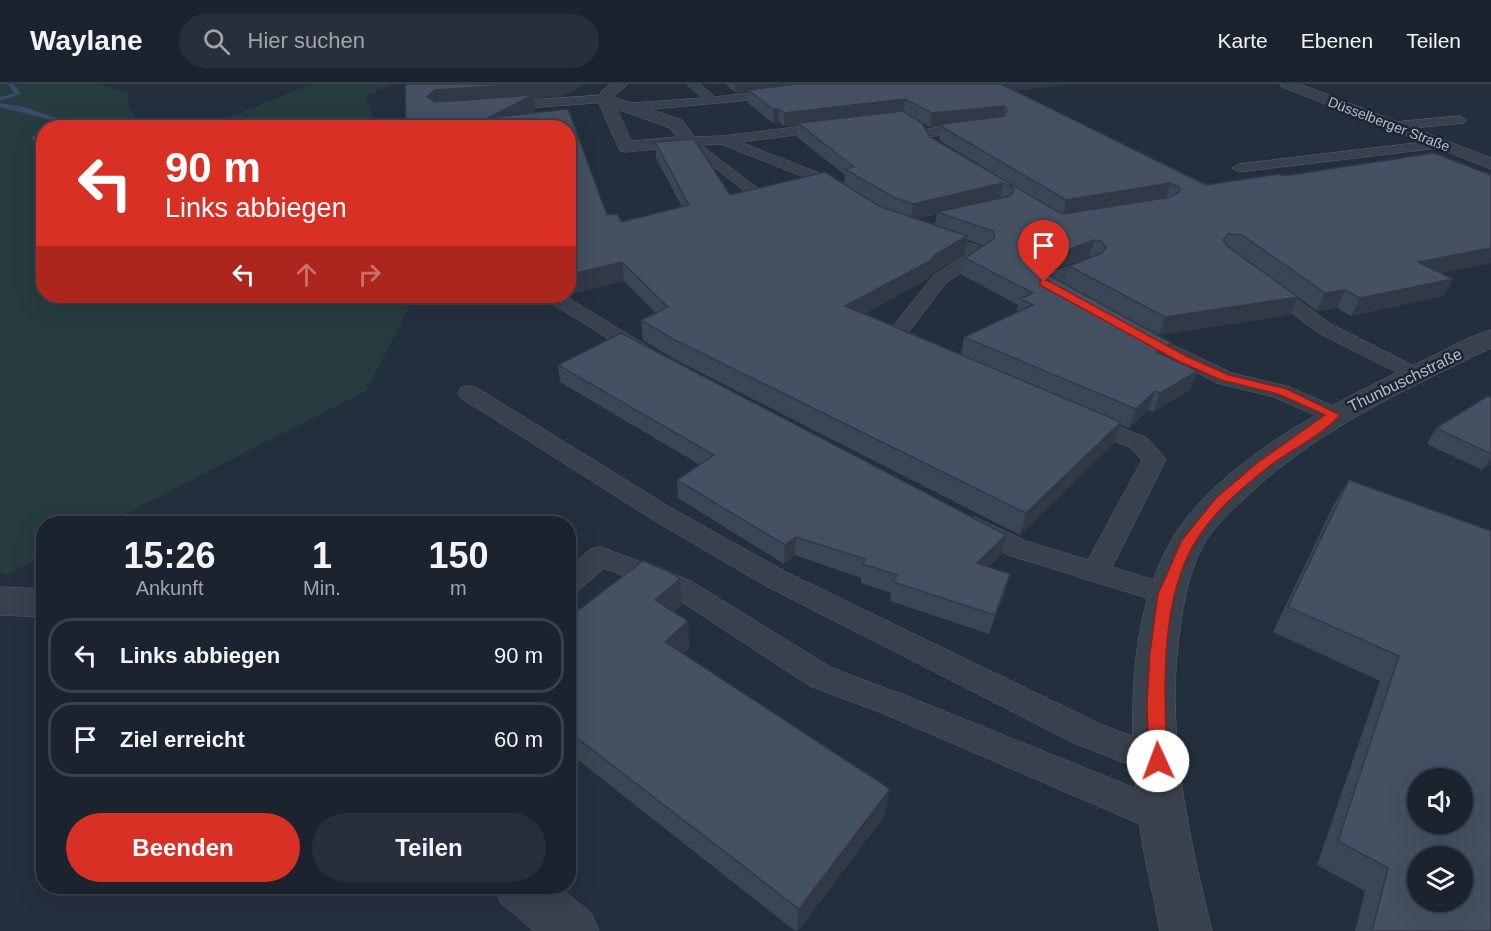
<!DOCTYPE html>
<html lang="de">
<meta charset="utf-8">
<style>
:root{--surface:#1b232e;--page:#282f3a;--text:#f1f3f6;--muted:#a0a4aa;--line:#39404a;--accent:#d93025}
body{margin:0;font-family:Arial,sans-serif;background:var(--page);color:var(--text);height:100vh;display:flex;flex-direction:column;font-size:22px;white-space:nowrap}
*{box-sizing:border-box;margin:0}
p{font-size:20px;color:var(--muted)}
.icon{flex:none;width:33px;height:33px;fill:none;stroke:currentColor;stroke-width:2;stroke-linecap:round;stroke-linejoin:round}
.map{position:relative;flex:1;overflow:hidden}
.side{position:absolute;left:36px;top:432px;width:540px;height:378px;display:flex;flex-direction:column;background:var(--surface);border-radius:24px;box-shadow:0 6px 24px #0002,0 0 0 2px var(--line)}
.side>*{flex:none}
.top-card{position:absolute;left:36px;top:36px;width:540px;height:183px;border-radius:24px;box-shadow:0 6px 24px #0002,0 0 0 2px var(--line);background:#d93025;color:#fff;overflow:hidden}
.fabs{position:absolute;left:1407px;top:684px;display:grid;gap:12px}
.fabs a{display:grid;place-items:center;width:66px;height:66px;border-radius:50%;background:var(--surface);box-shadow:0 6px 24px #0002,0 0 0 2px var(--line);font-size:30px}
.pin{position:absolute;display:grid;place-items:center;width:51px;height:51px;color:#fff;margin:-62px -26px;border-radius:50% 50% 50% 0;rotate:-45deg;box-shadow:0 0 6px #0007}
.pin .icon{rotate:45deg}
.me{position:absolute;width:66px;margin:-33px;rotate:358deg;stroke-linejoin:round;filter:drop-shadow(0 0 4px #0008)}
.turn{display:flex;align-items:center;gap:21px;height:126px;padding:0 30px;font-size:27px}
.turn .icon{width:78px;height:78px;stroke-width:2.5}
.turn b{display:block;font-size:42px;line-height:51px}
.lanes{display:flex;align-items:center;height:57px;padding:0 30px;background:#0003;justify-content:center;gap:30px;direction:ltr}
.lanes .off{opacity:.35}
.eta{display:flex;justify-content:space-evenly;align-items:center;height:102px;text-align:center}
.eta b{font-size:36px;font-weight:600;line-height:42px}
.cta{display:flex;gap:12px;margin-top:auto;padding:12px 30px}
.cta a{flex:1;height:69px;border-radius:36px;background:var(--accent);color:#fff;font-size:24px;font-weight:600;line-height:69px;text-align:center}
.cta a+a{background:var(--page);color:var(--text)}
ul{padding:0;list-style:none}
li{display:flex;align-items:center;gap:18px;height:75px;margin:0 12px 9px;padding:0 18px;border:3px solid var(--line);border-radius:24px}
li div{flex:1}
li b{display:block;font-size:22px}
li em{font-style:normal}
header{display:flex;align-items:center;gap:36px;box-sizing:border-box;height:84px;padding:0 30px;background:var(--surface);border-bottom:2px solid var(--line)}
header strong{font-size:28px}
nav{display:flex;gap:33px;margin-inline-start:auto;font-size:21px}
.search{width:420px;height:54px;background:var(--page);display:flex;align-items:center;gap:15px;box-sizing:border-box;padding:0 21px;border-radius:33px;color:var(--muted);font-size:22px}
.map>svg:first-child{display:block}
.green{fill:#263c3f}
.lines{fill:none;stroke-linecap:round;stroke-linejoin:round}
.stream{fill:#394c67;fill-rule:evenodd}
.service-casing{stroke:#565f6c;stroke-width:1}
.minor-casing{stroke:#565f6c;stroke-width:1}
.service{fill:#38414e;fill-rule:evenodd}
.minor{fill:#38414e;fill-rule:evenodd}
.wall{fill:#3b4654;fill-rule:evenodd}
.shaded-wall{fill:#303945}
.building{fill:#455162;stroke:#303945;stroke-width:1.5;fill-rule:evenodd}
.route{fill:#d93025;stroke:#8d1f18;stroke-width:1.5}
.labels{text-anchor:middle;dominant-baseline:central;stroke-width:5;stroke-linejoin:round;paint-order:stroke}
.far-street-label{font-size:14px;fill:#b4bcc9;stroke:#1d2633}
.street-label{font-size:16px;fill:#b4bcc9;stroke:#1d2633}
</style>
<header>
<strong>Waylane</strong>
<div class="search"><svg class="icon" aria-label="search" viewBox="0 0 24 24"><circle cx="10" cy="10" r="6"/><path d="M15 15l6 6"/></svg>Hier suchen</div>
<nav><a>Karte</a><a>Ebenen</a><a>Teilen</a></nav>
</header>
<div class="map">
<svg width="1491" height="847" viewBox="0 0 1491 847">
<rect width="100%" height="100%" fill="#242f3e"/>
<!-- green -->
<g class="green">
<path d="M0,0H98L128,8V22L141,43L44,44V212H415L366,307L107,439L44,440L43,472L7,490L0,489Z"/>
<path d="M312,0H392L366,12L376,43H205Z"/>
</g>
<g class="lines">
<!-- stream -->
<g class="stream">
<path d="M8,0H14L21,10L0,17V13L14,9Z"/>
<path d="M0,19L24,23L59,35L51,44H44L51,36L0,23Z"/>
<path d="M44,44V50L38,54L44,56V60L31,56V54Z"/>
</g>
<!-- service casing -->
<g class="service-casing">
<g id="service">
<path d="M687,0H700L715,13L783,5L789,9L783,13L631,27L625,23L631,19L702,14Z"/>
<path d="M605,11L611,15L609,18L501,26L495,22L501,18Z"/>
<path d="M1460,32L1466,36L1464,39L1395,46L1389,42L1395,38Z"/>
<path d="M976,38L981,39L982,42L981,45L928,53L921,49L928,45Z"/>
<path d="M830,39L836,43L835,46L740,58L827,92L849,106L852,109L849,112L844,114L817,98L721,60L701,61L765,110L757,115L752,113L681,57L688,53L723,52Z"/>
<path d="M1442,56L1449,60L1447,63L1239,88L1232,84L1239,80Z"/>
<path d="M933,147L988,165L991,169L946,199L907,250L925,258L928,262L925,266H911L888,256L885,252L934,191L968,170L927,156L925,152L927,148Z"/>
<path d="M1090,175L1096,176L1099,180L1096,184L1058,199L1072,209L1070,213H1056L1035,198L1038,194Z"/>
<path d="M1266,196L1272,197L1331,240L1422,286L1426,290L1422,294L1415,296L1408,294L1317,248L1260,205L1257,201L1260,197Z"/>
<path d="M551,212H565L652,265L655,269L652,273H638L551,219L549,215Z"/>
<path d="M1139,245L1232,289L1290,303L1342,326L1345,331L1342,336L1334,338L1326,336L1274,313L1217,299L1132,255L1129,251L1132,247Z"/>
<path d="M469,302L477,304L673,425L786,488L1098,639L1170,667L1175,677L1170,687L1158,692L1074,659L766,502L655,437L461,314L458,309L461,304Z"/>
<path d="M1087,329L1147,354L1166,375L1112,483L1176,503L1180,510L1176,517L1166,520L1008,471L965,448L961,442L965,436L974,433L1026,457L1088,476L1142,376L1131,364L1079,341L1076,336L1079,331Z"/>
<path d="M601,463L691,497L832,584L904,611L1175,720L1180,732L1175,744L1162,748L1149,744L882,629L810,602L671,511L604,484L578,507L568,510V484L591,465Z"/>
</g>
</g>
<!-- minor casing -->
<g class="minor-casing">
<g id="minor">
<path d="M611,0H628L613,13L682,36L697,57L694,61L626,68L620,67L597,15L601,8ZM617,25L670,44L677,53L632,57Z"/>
<path d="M1280,0H1300L1491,74V85L1282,3Z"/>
<path d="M1491,246V264C1404,306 1314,347 1244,415C1231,427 1217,440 1207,455C1192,479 1185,509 1181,537C1164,642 1187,745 1212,847H1160C1154,813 1145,779 1140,744C1128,651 1124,520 1182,440C1219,389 1281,351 1335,320C1368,302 1403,286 1437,270C1454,261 1472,251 1491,246Z"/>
<path d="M0,503L44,505V533L0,531Z"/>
<path d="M494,802H558L591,829L599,847H534L501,819Z"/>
</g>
</g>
<!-- service -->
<use href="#service" class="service"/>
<!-- minor -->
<use href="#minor" class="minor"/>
</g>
<!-- wall -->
<g class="wall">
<path d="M405,0H585L562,12L534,14L535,26L529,29L568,25L607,131L617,130L622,138L682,123L656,74L655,58L694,55L730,111L825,88L879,122L844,100L845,91L797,53L798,41L784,42L779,38L773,39L748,19V7L735,8L725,0H1069L1015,7L1206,101L1279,90L1284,92L1434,69L1491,91V179L1441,189L1453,195L1444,212L1351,232L1337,224L1317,227L1235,167H1234L1298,213L1290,231L1159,251L1064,199L1069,182L1091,173H1089L1045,189L1172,259L1168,273L1198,287L1190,306L1153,328L1148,326L1129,344L1120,340L1114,359L1020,451L674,275L643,256L641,236L656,229L624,197L571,210L568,205V44H406ZM911,32L930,43L941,42L939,54L942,58L1003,95L930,53L922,39ZM937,130L935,141L916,135ZM966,155L984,162L965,174L962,191L1018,221L1017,228L964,253L961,270L864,230L928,195L933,189L964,171Z"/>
<path d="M558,281L1006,451L1001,470L988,483L1005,509L989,550L890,517L891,509L861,499V494L795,471L784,480L678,414L677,396L700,381L560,298Z"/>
<path d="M1491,314V380L1482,386L1427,360L1436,344Z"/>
<path d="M1349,396L1491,847H1355L1365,807L1317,781L1380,597L1273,548L1334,420Z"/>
<path d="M682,521L674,528L690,563L683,570L885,731L798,847H795L568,668V534Z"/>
</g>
<!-- shaded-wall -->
<g class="shaded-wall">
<path d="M527,0H585L562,12L534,14L535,26L502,44L438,21L427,13L435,6Z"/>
<path d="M735,0H808L735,8Z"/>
<path d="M994,0H1069L992,10Z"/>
<path d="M905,15L904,28L798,39V41L784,42V29Z"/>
<path d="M1005,22L1002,35L941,40V42L930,43L932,29Z"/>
<path d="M773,25H779V38L773,39Z"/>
<path d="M1003,99L1000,115L937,128V130L911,136L913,120Z"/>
<path d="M1170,99L1166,114L1062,132L1066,116Z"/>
<path d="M967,152L964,171L933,189L928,195L843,241L845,222Z"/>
<path d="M1094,156L1089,173L1036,193L1037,181L1040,176Z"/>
<path d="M1491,164V179L1409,195L1418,178Z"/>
<path d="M622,178L624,197L571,210L568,191Z"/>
<path d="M1453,195L1444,212L1351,232L1360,214Z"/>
<path d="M1345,206L1337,224L1317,227L1325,209Z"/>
<path d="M1298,213L1290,231L1159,251L1165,233Z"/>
<path d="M1172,259L1166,278L1157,268Z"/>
<path d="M1198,287L1190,306L1153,328L1160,309Z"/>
<path d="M1155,307L1148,326L1129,344L1136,325Z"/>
<path d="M1121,338L1114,359L1020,451L1026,429Z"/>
<path d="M1491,373V380L1482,386Z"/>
<path d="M1006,451L1001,470L972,498L977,479Z"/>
<path d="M796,453L795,471L784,480L785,461Z"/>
<path d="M1010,490L1005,509L989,550L995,531Z"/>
<path d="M680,495L682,521L658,542L655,516Z"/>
<path d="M688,537L690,563L667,584L665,558Z"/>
<path d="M890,705L885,731L798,847H797L799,825Z"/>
</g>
<!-- building -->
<g class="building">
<path d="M405,0H527L435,6L427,13L435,18L533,11L488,34L568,25L607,131L617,130L622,138L689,121L655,58L694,55L730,111L825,88L879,122L967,152L936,170L930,177L845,222L1121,338L1026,429L673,255L641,236L668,223L622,178L568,191V44L406,43Z"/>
<path d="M797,0H1001L1206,101L1279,90L1284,92L1434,69L1491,91V164L1418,178L1453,195L1360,214L1345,206L1325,209L1242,151L1228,150L1223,156L1227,162L1298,213L1165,233L1069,182L1102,169L1106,163L1101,157L1094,156L1040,176L1037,181L1041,187L1172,259L1157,268L1198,287L1160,309L1155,307L1136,325L964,253L1033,221L1020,215L1033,209L965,174L995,154L993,147L937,128L1010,112L1014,107L1011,102L1003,99L913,120L893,113L845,85L854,83L798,39L903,27L922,39L930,53L1062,130L1171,113L1180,107V104L1170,99L1066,116L944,44L941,40L1004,32L1007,27L1005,22L932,29L905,15L784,29L779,25H773L748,6Z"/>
<path d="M621,249L1006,451L977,479L1010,490L995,531L893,498L897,491L863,480L865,475L796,453L785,461L677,396L714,371L558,281Z"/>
<path d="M1488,312L1491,314V370L1436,344Z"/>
<path d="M1349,396L1491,447V847H1372L1388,784L1338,757L1399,572L1288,523ZM1418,694H1462V740H1418ZM1418,772H1462V818H1418Z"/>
<path d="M643,477L668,487L680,495L655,516L688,537L665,558L890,705L799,825L568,647V534Z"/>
</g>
<!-- route -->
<path class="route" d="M1040,196H1047L1186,272L1229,291L1287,305L1340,331C1322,352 1288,367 1266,385C1240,405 1213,429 1196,457C1159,516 1164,611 1167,677L1164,683L1158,685L1151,683L1149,677L1147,621L1150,569L1158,510L1182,456L1216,414L1257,379L1325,331L1278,310L1221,296L1178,277L1040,201Z"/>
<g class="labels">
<!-- far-street labels -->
<g class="far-street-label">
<text transform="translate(1389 40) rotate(21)">Düsselberger Straße</text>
</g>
<!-- street labels -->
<g class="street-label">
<text transform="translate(1405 296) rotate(-26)">Thunbuschstraße</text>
</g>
</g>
</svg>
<div class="fabs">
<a><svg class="icon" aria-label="sound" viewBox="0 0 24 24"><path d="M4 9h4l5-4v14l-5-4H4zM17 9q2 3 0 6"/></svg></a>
<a><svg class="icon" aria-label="layers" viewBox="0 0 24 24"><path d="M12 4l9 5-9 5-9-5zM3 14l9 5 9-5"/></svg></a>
</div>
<div class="pin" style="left:1044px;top:198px;background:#d93025"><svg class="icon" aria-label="arrive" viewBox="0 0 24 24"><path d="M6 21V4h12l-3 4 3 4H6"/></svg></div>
<svg class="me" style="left:1158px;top:677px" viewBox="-20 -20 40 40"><circle r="19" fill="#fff"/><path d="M0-13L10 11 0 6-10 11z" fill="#d93025"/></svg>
<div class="top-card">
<div class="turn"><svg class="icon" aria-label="left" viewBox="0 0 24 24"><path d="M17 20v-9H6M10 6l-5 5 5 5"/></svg><div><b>90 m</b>Links abbiegen</div></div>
<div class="lanes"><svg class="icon" aria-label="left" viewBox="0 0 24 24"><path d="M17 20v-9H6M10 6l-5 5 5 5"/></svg><svg class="icon off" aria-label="ahead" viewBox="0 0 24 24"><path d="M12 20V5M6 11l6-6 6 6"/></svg><svg class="icon off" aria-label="right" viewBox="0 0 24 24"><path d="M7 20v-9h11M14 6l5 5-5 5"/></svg></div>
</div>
<section class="side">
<div class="eta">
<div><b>15:26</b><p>Ankunft</p></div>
<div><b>1</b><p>Min.</p></div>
<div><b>150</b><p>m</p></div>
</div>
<ul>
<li><svg class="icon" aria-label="left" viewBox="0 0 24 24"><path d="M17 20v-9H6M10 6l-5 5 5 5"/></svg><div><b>Links abbiegen</b></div><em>90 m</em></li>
<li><svg class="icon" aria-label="arrive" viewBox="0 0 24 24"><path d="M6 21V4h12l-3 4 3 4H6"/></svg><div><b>Ziel erreicht</b></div><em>60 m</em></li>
</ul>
<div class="cta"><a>Beenden</a><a>Teilen</a></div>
</section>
</div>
